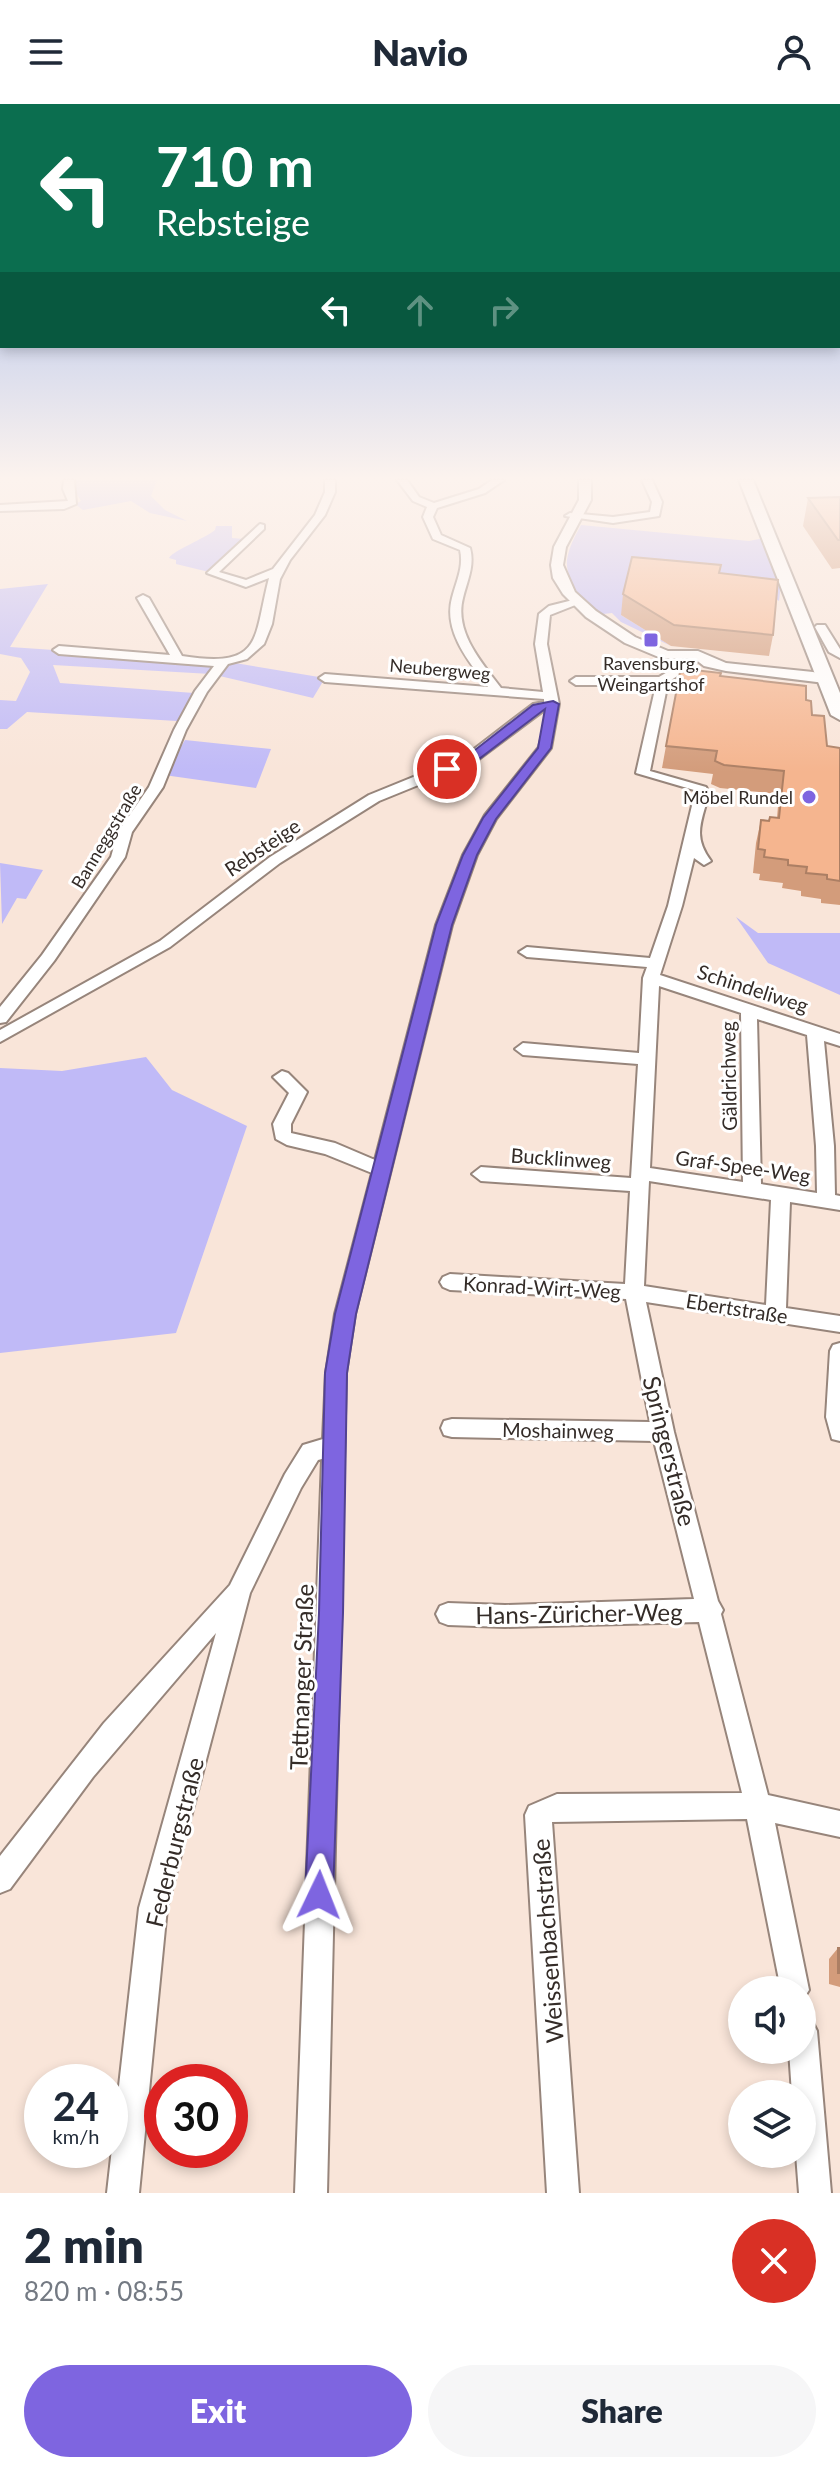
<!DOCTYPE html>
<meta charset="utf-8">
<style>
:root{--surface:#fff;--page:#f6f6f7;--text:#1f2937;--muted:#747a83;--accent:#7e65e0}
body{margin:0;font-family:Lato,sans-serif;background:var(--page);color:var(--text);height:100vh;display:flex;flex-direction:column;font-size:30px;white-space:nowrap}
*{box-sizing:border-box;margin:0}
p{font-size:26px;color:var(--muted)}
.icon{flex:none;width:44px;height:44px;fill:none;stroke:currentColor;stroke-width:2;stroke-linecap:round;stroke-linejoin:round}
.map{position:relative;height:2089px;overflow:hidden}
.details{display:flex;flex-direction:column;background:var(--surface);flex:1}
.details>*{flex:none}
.guide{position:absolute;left:0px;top:0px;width:840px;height:244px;box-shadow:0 4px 12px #0003;background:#0b6e4f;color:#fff;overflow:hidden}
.tools{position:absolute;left:728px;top:1872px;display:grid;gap:16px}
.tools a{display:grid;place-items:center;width:88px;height:88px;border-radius:50%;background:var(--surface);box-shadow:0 4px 12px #0003;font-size:40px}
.speed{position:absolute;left:24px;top:1960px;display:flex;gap:16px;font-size:40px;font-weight:700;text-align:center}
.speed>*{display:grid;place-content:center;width:104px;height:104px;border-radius:50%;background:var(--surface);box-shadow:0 4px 12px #0003;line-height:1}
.speed small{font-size:20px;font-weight:400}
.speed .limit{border:12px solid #d22;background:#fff;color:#111}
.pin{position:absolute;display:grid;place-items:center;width:68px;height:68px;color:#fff;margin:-34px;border:4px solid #fff;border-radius:50%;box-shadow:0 2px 8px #0007}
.me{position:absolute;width:88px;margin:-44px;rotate:2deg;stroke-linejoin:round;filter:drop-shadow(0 0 6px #0008)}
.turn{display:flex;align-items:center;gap:28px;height:168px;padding:0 24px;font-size:36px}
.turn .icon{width:104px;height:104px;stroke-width:2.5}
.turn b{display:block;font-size:56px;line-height:68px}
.lanes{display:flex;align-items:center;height:76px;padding:0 24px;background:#0003;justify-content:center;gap:40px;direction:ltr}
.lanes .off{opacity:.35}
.round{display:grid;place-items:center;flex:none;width:84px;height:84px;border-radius:42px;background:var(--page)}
.head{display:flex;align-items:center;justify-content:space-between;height:136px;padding:0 24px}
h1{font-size:48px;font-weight:800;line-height:60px}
.primary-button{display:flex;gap:16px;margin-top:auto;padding:16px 24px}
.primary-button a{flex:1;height:92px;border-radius:48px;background:var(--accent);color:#fff;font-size:32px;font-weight:800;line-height:92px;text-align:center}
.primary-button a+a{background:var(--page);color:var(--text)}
header{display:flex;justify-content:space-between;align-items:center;height:104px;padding:0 24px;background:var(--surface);font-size:36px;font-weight:800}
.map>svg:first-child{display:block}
.green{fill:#c0baf7}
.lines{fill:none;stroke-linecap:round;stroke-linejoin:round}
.minor-casing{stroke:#97857b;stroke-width:4}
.tertiary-casing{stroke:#97857b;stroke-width:4}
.secondary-casing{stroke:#97857b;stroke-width:4}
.minor{fill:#fff;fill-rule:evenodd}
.tertiary{fill:#fff;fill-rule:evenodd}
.secondary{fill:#fff;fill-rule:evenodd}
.wall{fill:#d39c7b}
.building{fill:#f5b58f;stroke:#ac7f64;stroke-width:2}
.route{fill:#7e65e0;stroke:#524292;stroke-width:2}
.poi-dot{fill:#7e65e0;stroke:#fff;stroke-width:3}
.labels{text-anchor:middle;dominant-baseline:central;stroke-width:6;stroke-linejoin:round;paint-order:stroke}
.far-poi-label{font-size:18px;fill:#342c28;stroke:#fff}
.far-street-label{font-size:18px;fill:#342c28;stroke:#fff}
.street-label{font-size:20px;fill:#342c28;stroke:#fff}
.near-street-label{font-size:24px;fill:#342c28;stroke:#fff}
</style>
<header><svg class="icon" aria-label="menu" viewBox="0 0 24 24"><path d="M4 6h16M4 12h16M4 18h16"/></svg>Navio<svg class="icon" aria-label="person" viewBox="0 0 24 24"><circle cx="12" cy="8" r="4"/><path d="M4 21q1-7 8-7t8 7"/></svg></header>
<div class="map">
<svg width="840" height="2089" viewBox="0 0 840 2089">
<rect width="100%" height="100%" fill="#f9e5d9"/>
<!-- green -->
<g class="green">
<path d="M70,376H157L151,392L165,406L187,417L150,409L131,397L83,406L75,400L81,397L76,389L68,385Z"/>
<path d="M581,421L749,437L764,434L781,480L779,497L767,488L621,511L671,542L621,518L612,509C608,509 603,511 599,509C582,503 565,473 567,456C569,443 575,432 581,421Z"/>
<path d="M216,422H232V434L244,435L209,468L176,460V456L169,454C174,446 204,435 215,426Z"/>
<path d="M48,480L10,543L229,558L325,574L313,594L211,570L53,561L60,579L194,589L177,617L27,608L7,625H0V596L16,597L30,568L21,554L0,550V485Z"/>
<path d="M185,636L271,645L256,684L164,671Z"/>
<path d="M0,759L43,766L26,795L17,794L2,820Z"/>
<path d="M736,813L758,829H840V891L768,859Z"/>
<path d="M146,953L172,986L247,1022L176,1229L0,1249V964L62,967Z"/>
</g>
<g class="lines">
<!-- minor casing -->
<g class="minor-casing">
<g id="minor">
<path d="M64,376H74L76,400L64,405L0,407V401L68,397L63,385Z"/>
<path d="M325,376H335V388L325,411L290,456L280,475L272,520L264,540L247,555L228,560L207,588L186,626L163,683L132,728L125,753L54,857L6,918L0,919V903L42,851L111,753L118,728L149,683L174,626L195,587L214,562L59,550L53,546L59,542L170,551L137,494L143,491L149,494L182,552C264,565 253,535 269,474L246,483L207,469L260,420L264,421V425L219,468L246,476L273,465L315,411L325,388Z"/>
<path d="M397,376H407L419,393L434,399L479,385L492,376H504L485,389L437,404L433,413L441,431L470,444C475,462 467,477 463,494C454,528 482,559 501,584L543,588L535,540L539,510L549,502L577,495L583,498L550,511L547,540L559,600L551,644L496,715L477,751L452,821L355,1210L346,1269L327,2089H295L322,1355L318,1356L301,1384L250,1489L167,1804L139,2089H107L139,1804L216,1529L93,1673L10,1785L0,1789V1752L104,1619L230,1481L285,1370L303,1341L323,1335L326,1269L335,1210L372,1069L325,1050L287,1041L276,1035L273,1020L289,989L273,973L282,967L288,969L307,988L291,1020V1029L335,1039L375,1056L436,821L463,751L485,711L539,643L547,612L546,605L475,658L379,697L280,759L170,843L0,938V926L160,837L270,753L369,691L465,652L533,600L544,598V595L325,578L319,574L325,570L488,583C469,558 443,527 452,494C456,478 464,463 460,446L433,435L423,413L427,403L413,397Z"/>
<path d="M642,376H652L662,398L659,412L613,419L565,412L570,409L613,413L650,408L652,398Z"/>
<path d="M817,521H825L840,545V554L829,548L815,523Z"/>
<path d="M681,560L685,561V567L668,578L650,667L706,683L709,689C702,717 692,732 711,757L704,761L694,754L682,802L660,871L840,930V942L824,937L834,1042L835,1091L840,1092V1106L790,1098L786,1204L840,1212V1228L646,1198L674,1328L718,1497L723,1506L721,1510L768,1691L840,1707V1733L775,1719L809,1886L802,1897V1886H781L747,1715L552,1718L579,2089H547L525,1711L529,1702L557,1690L742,1689L699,1518L505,1523L448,1521L440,1518L436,1510L440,1502L448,1499L505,1501L694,1495L654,1337L452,1333L444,1331L441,1324L444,1317L452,1315L650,1318L626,1195L450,1186L443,1183L440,1178L443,1173L450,1170L625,1180L630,1087L481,1077L472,1070L481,1063L631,1074L638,960L523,951L515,945L523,939L639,949L643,874L647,863L527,853L519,848L527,843L650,854L668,802L695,689L694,686L636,669L656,581H576L570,577L576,573H659ZM659,882L741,909L743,1078L650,1064ZM757,915L807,931L816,1042L817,1089L761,1080ZM649,1077L771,1096L766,1201L644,1182Z"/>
<path d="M840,1239V1337L832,1335L826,1313L830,1247L833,1241Z"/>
<path d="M802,1912L812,1917L817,1927L831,2089H799L796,2050H802V1990H792L789,1946H802Z"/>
</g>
</g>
<!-- tertiary casing -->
<g class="tertiary-casing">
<path id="tertiary" d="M579,376H591V396L566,443L563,461L575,488L596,507L635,533L668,547H698L726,559L813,568L833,574V580L726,567L704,562L695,555L661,554L625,539L586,513L563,490L553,474L551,461L554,443L579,396Z"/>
</g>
<!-- secondary casing -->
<g class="secondary-casing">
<path id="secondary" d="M739,376H753L840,589V616L831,611Z"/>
</g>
<!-- minor -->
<use href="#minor" class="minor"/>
<!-- tertiary -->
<use href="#tertiary" class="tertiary"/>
<!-- secondary -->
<use href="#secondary" class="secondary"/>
</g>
<!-- wall -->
<g class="wall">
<path d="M840,393V464L832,465L803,422L808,394Z"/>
<path d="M719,469L773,531L769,552L671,542L621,511L623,490Z"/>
<path d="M720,572L806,596L827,642L840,644V801L821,799V795L801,792V787L782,784L783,779L759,776L760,770L753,769L756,739L761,716L769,717L777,714L779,690L720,684L711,680L713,670L662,664L666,642Z"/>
<path d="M838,1844H840V1883L829,1880V1855Z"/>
</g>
<!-- building -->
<g class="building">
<path d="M840,393V436H838L808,394Z"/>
<path d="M632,453L721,461L719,469L778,476L773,531L674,521L623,490Z"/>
<path d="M694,566L721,569L720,572L806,582V596L811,597L812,611L824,612L827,642L840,644V777L827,775V771L806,769L807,763L788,761V756L764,753L765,746L758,745L761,716L769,717L770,713L779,714L784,667L724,661L715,657L717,647L666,642L680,568L693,569Z"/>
<rect x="838" y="1844" width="2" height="25"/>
</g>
<!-- sky -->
<linearGradient id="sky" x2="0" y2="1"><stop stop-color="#8eabea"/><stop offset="0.56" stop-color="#fcf3ee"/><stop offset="1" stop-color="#fcf3ee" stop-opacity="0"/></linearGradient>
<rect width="840" height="668" fill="url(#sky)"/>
<!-- route -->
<path class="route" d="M553,597L559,600L551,644L496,715L477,751L452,821L356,1210L347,1269L343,1509L333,1791L329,1801L319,1805L309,1801L305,1791L319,1509L325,1269L335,1210L436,821L463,751L483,714L538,644L545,605L475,658L447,669L441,665L466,653L533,601Z"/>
<!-- markers -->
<g class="poi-dot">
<rect x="643" y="528" width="16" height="16" rx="4"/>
<circle cx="809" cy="693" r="8"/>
</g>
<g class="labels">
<!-- far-poi labels -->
<g class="far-poi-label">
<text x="651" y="559">Ravensburg,<tspan x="651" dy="21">Weingartshof</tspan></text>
<text x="793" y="693" text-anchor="end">Möbel Rundel</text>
</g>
<!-- far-street labels -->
<g class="far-street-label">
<text transform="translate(440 565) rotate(5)">Neubergweg</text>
<text transform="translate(106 732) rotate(-59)">Banneggstraße</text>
</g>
<!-- street labels -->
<g class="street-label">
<text transform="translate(262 743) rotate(-34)">Rebsteige</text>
<text transform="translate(753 884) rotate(18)">Schindeliweg</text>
<text transform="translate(728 972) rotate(-91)">Gäldrichweg</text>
<text transform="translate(561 1054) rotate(4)">Bucklinweg</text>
<text transform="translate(743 1062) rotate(8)">Graf-Spee-Weg</text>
<text transform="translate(542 1183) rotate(3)">Konrad-Wirt-Weg</text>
<text transform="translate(737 1204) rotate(9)">Ebertstraße</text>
<text transform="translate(558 1326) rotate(1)">Moshainweg</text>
</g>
<!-- near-street labels -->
<g class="near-street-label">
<text transform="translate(670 1347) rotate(76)">Springerstraße</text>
<text transform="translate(579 1509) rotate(-1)">Hans-Züricher-Weg</text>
<text transform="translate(301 1573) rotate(-88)">Tettnanger Straße</text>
<text transform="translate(174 1738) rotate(-76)">Federburgstraße</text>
<text transform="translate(547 1837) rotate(-94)">Weissenbachstraße</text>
</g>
</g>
</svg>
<div class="tools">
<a><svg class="icon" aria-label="sound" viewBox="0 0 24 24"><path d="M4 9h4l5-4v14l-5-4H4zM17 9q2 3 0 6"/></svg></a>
<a><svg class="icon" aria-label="layers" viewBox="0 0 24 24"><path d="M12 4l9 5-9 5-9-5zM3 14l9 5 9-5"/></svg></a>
</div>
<div class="speed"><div>24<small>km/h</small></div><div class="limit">30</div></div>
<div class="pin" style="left:447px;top:665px;background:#d93025"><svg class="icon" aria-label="arrive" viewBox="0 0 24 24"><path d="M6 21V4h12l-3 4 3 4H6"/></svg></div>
<svg class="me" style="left:319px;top:1791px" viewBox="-20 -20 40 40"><path d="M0-17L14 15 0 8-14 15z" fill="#7e65e0" stroke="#fff" stroke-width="4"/></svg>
<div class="guide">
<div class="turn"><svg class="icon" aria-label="left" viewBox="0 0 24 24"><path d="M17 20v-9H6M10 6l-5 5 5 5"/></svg><div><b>710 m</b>Rebsteige</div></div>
<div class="lanes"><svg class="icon" aria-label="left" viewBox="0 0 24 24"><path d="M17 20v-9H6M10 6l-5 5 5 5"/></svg><svg class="icon off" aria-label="ahead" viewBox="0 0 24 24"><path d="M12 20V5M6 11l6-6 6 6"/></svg><svg class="icon off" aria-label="right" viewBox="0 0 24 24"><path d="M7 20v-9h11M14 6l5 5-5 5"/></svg></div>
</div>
</div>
<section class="details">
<div class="head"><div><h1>2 min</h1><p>820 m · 08:55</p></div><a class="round" style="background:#d93025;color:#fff"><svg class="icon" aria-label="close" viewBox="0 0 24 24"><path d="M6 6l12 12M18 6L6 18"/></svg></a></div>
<div class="primary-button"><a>Exit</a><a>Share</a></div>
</section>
